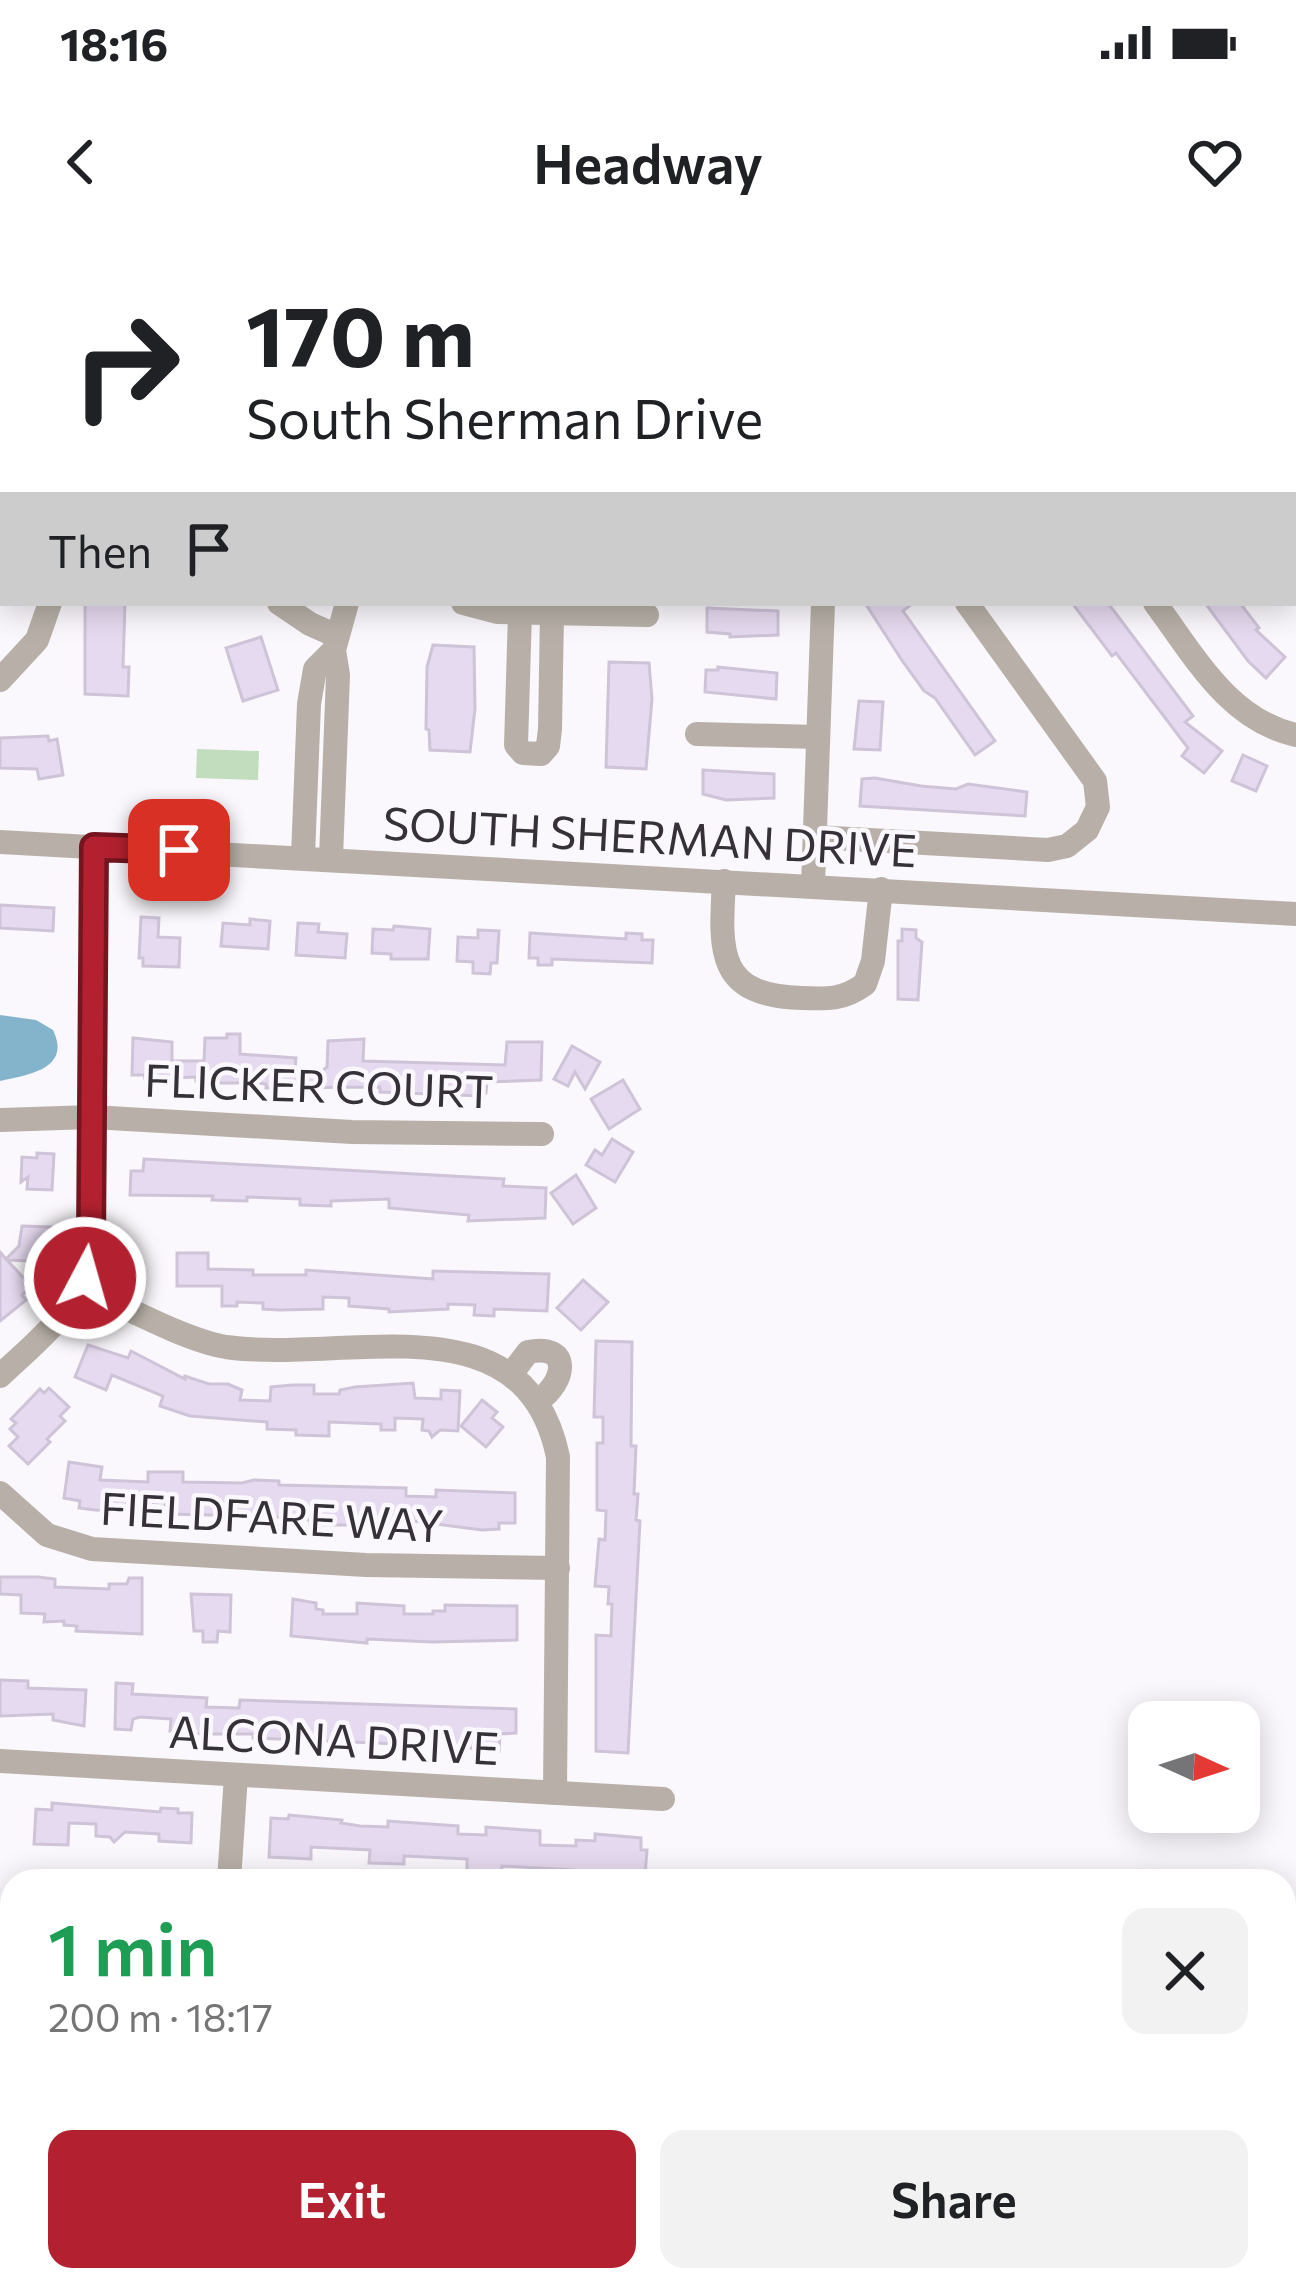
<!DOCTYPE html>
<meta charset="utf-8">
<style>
:root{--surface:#fff;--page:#f2f2f2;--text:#202124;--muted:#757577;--accent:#b32130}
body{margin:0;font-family:Commissioner,sans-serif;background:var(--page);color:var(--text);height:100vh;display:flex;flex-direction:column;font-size:45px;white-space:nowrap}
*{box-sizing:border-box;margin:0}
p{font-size:39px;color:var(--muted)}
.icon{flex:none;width:66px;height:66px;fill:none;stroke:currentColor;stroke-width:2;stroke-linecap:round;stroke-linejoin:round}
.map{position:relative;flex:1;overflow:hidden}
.details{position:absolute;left:0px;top:1629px;width:1296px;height:423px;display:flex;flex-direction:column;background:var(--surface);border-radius:36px 36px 0 0;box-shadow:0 6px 30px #0003}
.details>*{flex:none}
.guide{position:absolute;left:0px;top:0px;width:1296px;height:366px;box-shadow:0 6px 30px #0003;background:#fff;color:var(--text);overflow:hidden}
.needle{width:78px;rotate:93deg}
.controls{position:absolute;left:1128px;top:1461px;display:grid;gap:24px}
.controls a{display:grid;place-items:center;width:132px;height:132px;border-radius:24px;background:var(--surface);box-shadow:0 6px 30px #0003;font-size:60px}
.pin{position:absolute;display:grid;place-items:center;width:102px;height:102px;color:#fff;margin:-51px;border-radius:24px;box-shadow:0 6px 18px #0006}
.me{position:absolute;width:132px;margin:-66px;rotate:6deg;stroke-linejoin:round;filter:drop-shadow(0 0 9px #0008)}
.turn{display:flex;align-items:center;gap:42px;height:252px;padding:0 48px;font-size:54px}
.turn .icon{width:156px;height:156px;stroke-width:2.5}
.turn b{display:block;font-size:84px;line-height:102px}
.then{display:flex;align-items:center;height:114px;padding:0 48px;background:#0003;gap:24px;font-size:45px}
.round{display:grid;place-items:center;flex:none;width:126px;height:126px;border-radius:24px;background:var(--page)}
.summary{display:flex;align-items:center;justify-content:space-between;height:204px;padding:0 48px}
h1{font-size:72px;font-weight:600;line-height:90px;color:#1e9e55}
.button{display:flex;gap:24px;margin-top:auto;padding:24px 48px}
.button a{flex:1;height:138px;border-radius:24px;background:var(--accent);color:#fff;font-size:48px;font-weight:600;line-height:138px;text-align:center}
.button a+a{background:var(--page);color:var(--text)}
.status{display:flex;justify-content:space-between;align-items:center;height:84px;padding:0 60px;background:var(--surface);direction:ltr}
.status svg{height:33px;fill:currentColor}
header{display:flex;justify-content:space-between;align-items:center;height:156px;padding:0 48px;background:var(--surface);font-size:54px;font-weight:600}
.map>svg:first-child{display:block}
.green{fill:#c2dcbe}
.water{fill:#84b4cb}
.building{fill:#e6daf0;stroke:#cfc3d8;stroke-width:3}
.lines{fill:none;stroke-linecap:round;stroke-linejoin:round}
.minor{stroke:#b8b0a8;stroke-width:24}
.route-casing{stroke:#74151f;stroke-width:30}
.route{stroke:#b32130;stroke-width:21}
.labels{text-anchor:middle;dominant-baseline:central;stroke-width:9;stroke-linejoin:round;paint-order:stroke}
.street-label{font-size:45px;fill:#363039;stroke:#faf8fc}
</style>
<div class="status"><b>18:16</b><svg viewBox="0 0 49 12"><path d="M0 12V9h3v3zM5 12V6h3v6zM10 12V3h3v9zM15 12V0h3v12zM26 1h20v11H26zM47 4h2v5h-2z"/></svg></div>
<header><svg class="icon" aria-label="back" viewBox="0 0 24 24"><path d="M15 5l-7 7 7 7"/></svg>Headway<svg class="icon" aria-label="heart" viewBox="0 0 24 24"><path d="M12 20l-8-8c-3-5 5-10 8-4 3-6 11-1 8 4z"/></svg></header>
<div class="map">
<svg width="1296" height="2051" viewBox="0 0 1296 2051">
<rect width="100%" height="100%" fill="#faf8fc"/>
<!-- green -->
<g class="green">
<path d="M197,509L259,511L258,540L196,538Z"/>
<path d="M1284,1763H1296V2051H1196L1176,2040H1284Z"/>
</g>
<!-- water -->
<path class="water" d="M0,775L36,780L53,790C72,829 28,835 0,841Z"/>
<!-- building -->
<g class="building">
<path d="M85,363H125L123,427H129L128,456L85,454Z"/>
<path d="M865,363H913L903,371L995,501L975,515L935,458L924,451L903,422Z"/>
<path d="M1072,363H1108L1193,476L1185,482L1222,511L1204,533L1182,516L1188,508L1116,413L1112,416Z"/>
<path d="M1205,363H1240L1259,388L1256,390L1285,417L1266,438L1248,421Z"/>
<path d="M707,368L778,371V395L730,397V394L707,392Z"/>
<path d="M261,397L278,450L243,461L226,408Z"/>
<path d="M433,405L474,407L475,469L470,512L430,510L429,490L426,489L427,427Z"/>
<path d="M609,422L649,423L652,459L646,529L606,527Z"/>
<path d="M718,427L777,433L776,459L705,452L706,430H718Z"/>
<path d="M859,461L883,462L880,510L854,509Z"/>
<path d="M48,496L49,501L57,499L63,535L39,539L37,529L0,528V498Z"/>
<path d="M1243,515L1267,526L1256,551L1232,541Z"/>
<path d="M703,530L774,534V558L726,560L703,554Z"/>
<path d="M875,538L921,546L956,549L968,544L1027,552L1025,576L860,566L862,539Z"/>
<path d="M0,665L54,668L53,691L0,688Z"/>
<path d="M141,677L159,678L158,697L180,698L179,727L143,726V718H139Z"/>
<path d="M250,679L270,681L268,709L221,706L223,683L250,685Z"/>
<path d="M298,683L319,684L318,692L347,694L345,718L296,715Z"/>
<path d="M394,686L430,689L428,719H391V714L372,713L373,689L393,690Z"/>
<path d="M902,689L916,690V698L922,702L918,760L898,759V701H902Z"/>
<path d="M478,690L499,691L497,723H491L490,734L473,733V722L457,721L458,697L478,698Z"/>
<path d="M530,693L626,699V693L642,694V700H653L652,723L552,719V725H538V718H529Z"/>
<path d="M227,794H240V814L296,818L295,829L322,831L327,827L328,801L364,799L363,821L505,825L507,802H542L541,840L487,842L486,853L481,856L380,852V847L266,848V844L257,843H204L196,841V837L145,839L144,835H132L133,798L172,802V821H204L205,798H227Z"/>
<path d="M572,806L600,822L585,849L575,832L568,846L554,839Z"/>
<path d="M623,840L640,869L609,889L591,859Z"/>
<path d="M612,899L633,912L615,942L586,925L595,910L602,915Z"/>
<path d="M37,913L54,914L52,950L27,949L28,937L21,942L22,917L37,918Z"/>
<path d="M144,919L504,939L503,946L546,948L545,978L468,981L469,975L389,968V959L331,961V966L300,965V959L247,957V961L212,960L213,956L130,955L131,931H143Z"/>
<path d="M576,935L596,968L573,984L551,953Z"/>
<path d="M22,986L51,987L49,1022L7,1020L31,1046L22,1055L26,1060L0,1081V1012L6,1019L19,1006Z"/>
<path d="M177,1013H208V1029L253,1030V1035H306V1030L433,1039V1031L549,1034L547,1071L494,1069V1076L474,1075L475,1065L448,1064V1069L389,1072V1069L349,1066V1058L323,1057V1069L279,1070L263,1069V1063L237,1062V1066H222V1046H177Z"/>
<path d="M583,1040L608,1062L581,1090L557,1068Z"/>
<path d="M596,1101L632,1102L631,1206H636L634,1254H638L636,1280L640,1281L628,1513L596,1511V1395L611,1396L612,1364H608L609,1347L595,1346L599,1299L605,1300L606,1271L597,1270V1203H603V1177H594Z"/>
<path d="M88,1105L128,1118L131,1111L185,1139V1136L209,1144H228L242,1150L240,1160L270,1161L271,1147L293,1145H314V1154H339L340,1150L355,1147L413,1143L415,1158L441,1159V1150L460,1151L458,1191L440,1190L432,1197L429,1191L422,1190L423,1179L395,1178V1190H381V1184L329,1182V1196L296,1195V1190L267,1189V1182L190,1176L160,1166L163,1156L112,1135L106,1150L75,1137Z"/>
<path d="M49,1148L69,1167L60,1176L65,1181L47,1199L50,1202L28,1224L9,1206L18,1197L10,1189L16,1183L11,1179L40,1149L44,1153Z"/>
<path d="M482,1160L497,1172L492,1178L503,1187L486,1207L461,1186Z"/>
<path d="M69,1222L102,1227L100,1240L148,1242V1232H183V1242L242,1243L254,1240L279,1241V1245L406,1248V1256L436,1257V1250L515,1253V1283H499V1289L482,1290L413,1281L404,1285H310V1280L262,1276L165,1274V1263L139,1262L138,1271L95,1270L79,1268L80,1261L64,1258Z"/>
<path d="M0,1337H38L55,1339V1347L109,1349V1344H127L129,1338H142V1394L76,1391L77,1386L64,1385V1381L44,1382L45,1374L21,1373V1355L0,1354Z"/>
<path d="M191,1354L231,1355L230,1392L218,1391L217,1402H203V1391H194Z"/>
<path d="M293,1359L316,1363V1369L323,1370V1374H357V1363L404,1366V1374H433V1371H445V1365L517,1366V1400L432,1402L367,1399V1403L291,1396Z"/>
<path d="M0,1440L28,1441V1448L86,1450L84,1486L53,1480V1474L0,1476Z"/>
<path d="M116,1443L133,1444L132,1454L207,1458L206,1467L239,1468L240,1460L516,1469V1493L500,1494L499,1511L449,1506V1499L428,1498V1495L398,1494L397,1504L253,1498V1494H187L170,1491L171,1479L140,1477L133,1479L131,1490L115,1489Z"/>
<path d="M52,1563L160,1572L161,1568L178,1569V1573H192L191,1603L159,1601V1594L125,1592L114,1602L110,1597L96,1596V1584L69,1583L68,1605L34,1604L36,1569L52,1570Z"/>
<path d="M289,1575L342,1580L341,1583L360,1586L388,1587V1581L458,1586V1594L486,1595V1587L540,1591V1605L576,1606V1600L595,1601V1594L641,1598V1610H647L645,1636L622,1641L577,1636L574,1630L502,1626L501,1633L467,1631V1619L404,1616V1624L369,1623L370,1610L311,1607V1619L269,1617L271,1578L288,1579Z"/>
</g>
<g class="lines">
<!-- minor -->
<g class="minor">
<path d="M514,0L516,3"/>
<path d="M887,0L889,3"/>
<path d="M63,3V0"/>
<path d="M279,3L280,0"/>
<path d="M0,13H3"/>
<path d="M1293,36H1296"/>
<path d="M0,237L3,238"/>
<path d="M1293,277H1296"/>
<path d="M279,363L310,384L337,396"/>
<path d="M463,363L497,372L647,375"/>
<path d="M1155,363C1194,415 1228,480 1296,495"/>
<path d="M520,373L516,505L523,513L541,514L548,506L550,489L552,373"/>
<path d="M0,440L37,400L50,363"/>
<path d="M697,494L818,497"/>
<path d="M815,597L1048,610L1067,606L1087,590L1098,567L1095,541L967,363"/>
<path d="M0,602L1296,674"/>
<path d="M303,616L309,464L315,429L334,410"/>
<path d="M331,618L338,435L334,410L347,363"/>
<path d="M724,641C720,711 716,756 802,758C828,759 843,760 865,744L873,721L881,649"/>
<path d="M813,645L823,363"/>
<path d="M0,880L92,877L352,892L542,894"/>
<path d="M81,1047C122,1065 184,1100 226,1107C345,1124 525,1055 558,1217L555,1553"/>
<path d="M512,1133L528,1112C572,1103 566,1142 538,1161"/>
<path d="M0,1136C37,1101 79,1070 90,1018L94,607"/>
<path d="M0,1253L47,1295L92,1309L366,1325L558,1328"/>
<path d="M0,1521L663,1559"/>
<path d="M229,1641L236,1535"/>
</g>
</g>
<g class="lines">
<!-- route casing -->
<g class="route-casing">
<path id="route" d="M85,1038L91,1001L94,607L179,610"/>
</g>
<!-- route -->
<use href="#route" class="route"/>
</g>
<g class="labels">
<!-- street labels -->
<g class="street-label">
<text transform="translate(650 595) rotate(3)">SOUTH SHERMAN DRIVE</text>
<text transform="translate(319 844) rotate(2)">FLICKER COURT</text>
<text transform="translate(272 1275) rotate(3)">FIELDFARE WAY</text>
<text transform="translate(334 1498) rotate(3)">ALCONA DRIVE</text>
</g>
</g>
</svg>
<div class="controls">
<a><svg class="needle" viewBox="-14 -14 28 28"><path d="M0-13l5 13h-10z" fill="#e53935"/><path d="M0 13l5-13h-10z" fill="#757577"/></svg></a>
</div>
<div class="pin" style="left:179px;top:610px;background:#d93025"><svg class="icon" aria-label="arrive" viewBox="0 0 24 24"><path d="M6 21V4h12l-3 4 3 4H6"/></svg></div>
<svg class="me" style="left:85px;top:1038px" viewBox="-20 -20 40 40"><circle r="17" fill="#b32130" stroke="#fff" stroke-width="3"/><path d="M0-11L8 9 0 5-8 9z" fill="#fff"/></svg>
<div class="guide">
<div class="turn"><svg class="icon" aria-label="right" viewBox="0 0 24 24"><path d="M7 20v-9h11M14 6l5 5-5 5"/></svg><div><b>170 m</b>South Sherman Drive</div></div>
<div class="then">Then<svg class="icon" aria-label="arrive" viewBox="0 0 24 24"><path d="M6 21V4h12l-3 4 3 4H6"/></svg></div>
</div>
<section class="details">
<div class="summary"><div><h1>1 min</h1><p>200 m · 18:17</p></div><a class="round"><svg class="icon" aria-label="close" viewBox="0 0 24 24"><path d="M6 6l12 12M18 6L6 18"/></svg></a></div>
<div class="button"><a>Exit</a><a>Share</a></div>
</section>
</div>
